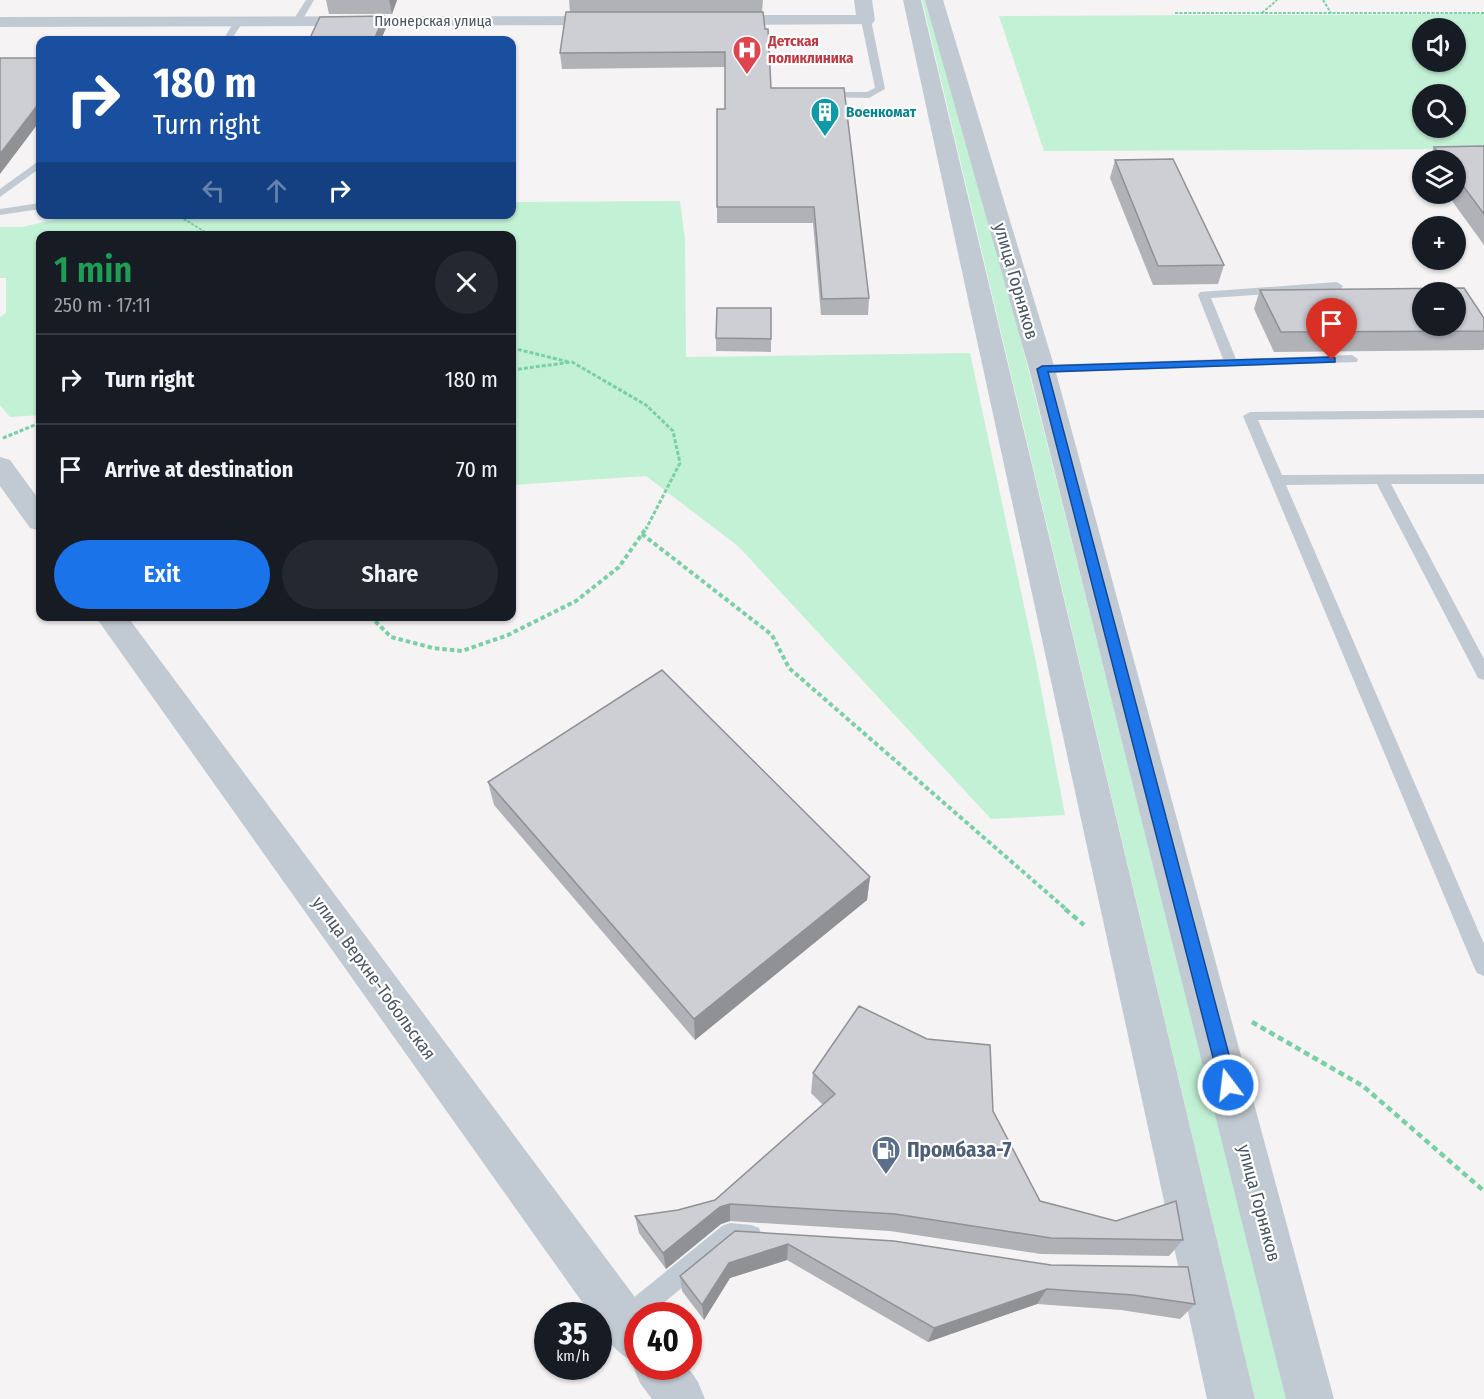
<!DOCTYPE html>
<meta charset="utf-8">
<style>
:root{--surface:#171b24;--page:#242831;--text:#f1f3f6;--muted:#9ea1a6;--line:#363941;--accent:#1a73e8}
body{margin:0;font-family:"Fira Sans Condensed",sans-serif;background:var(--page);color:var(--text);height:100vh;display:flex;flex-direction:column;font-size:22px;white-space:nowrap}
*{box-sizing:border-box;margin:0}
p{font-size:20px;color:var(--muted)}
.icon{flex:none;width:33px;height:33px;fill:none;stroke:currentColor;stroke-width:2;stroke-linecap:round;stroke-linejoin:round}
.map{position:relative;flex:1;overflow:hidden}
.panel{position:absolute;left:36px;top:231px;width:480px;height:390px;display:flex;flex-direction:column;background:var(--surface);border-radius:12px;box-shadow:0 2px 4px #0004}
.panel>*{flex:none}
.guide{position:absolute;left:36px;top:36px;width:480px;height:183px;border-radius:12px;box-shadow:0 2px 4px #0004;background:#1a4fa0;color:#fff;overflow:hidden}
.fabs{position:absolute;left:1412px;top:18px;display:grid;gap:12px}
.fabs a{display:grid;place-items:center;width:54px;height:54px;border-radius:50%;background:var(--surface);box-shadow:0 2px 4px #0004;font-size:30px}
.speed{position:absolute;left:534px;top:1302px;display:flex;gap:12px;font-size:30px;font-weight:700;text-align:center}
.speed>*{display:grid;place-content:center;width:78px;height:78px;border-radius:50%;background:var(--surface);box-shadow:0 2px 4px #0004;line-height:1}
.speed small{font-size:15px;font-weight:400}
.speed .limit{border:9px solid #d22;background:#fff;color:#111}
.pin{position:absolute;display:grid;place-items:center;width:51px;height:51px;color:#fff;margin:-62px -26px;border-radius:50% 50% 50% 0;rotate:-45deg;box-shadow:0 0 6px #0007}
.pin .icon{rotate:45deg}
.me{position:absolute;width:66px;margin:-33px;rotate:345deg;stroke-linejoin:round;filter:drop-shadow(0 0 4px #0008)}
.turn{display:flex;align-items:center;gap:21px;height:126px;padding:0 18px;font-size:27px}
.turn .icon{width:78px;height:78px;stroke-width:2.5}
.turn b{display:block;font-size:42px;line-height:51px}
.lanes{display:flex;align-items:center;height:57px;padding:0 18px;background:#0003;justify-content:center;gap:30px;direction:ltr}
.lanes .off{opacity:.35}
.round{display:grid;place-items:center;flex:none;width:63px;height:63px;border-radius:32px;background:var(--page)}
.headline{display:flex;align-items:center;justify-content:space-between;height:102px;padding:0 18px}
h1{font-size:36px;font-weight:600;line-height:45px;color:#1e9e55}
.primary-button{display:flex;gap:12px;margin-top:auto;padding:12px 18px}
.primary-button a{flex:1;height:69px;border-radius:36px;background:var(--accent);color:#fff;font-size:24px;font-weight:600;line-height:69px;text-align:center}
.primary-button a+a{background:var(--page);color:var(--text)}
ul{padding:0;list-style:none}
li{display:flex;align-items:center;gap:18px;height:90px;padding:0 18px;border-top:2px solid var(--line)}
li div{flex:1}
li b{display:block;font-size:22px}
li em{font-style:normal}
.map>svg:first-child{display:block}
.green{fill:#c3f1d5;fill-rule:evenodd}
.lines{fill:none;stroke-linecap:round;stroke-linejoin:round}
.path-far3{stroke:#7ad0a6;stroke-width:2;stroke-dasharray:3 1.5;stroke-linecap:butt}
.path-far2{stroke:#7ad0a6;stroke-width:3;stroke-dasharray:4 2;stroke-linecap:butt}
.path-far1{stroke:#7ad0a6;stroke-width:4;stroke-dasharray:4.5 3;stroke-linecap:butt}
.path{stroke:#7ad0a6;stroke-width:4.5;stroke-dasharray:6 4;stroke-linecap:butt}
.service{fill:#c1cad2;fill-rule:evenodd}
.minor{fill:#c1cad2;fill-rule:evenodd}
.tertiary{fill:#c1cad2;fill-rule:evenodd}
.wall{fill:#b0b2b7}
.shaded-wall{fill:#909195}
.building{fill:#cdcfd5;stroke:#909195;stroke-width:1.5;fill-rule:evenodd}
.route{fill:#1a73e8;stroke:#114b97;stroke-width:1.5}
.labels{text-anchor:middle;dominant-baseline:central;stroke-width:4.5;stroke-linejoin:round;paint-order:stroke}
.far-street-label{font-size:15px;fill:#4a5661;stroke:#fff}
.far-health-label{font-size:15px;font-weight:bold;fill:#be3a42;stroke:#fff;text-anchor:start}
.far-culture-label{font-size:15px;font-weight:bold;fill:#0d838f;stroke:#fff;text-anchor:start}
.street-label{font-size:18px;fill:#4a5661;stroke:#fff}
.near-service-label{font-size:21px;font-weight:bold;fill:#4e5e75;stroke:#fff;text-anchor:start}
</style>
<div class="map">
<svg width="1484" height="1399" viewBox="0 0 1484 1399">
<rect width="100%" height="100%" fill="#f5f3f3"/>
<!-- green -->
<g class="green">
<path d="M922,0H935L1288,1399H1255Z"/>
<path d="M1484,14V149L1044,151L999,16ZM1422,28H1455V62H1422ZM1422,94H1455V128H1422Z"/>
<path d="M680,201L685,240L686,357L970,353L1036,662L1065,815L991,819L738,546L646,476L512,485V236H40V415L10,417L0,405V317L6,313V278H0V227H22L79,214H512V202Z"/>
</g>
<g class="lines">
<!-- path-far3 -->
<g class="path-far3">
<path d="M1323,0L1331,13"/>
<path d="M1175,13H1484"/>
<path d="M1262,13L1277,0"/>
<path d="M176,214L205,232"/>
</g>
<!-- path-far2 -->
<g class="path-far2">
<path d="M202,231L211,236"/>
<path d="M512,348L569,362"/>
<path d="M512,370L572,362L646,405L673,431L680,463L646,529"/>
<path d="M3,438L40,423"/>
</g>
<!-- path-far1 -->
<g class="path-far1">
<path d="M642,534L772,635L789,668L1067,910"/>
<path d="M370,616L391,637L433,648L462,651L508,635L576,601L619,567L647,527"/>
</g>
<!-- path -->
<g class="path">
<path d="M1065,909L1084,925"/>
<path d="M1252,1022L1363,1086L1484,1191"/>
</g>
<!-- service -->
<g class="service">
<path d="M306,0H314L300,24H294L292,22Z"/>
<path d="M866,17L871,20L885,89L869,98L820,97V93L824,92H867L875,88L861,20Z"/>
<path d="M235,20L243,22L231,40H223Z"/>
<path d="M40,160V168L0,197V189Z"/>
<path d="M40,203V209L0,215V209Z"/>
<path d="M1337,282L1343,286L1341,289L1211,298L1236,359L1352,355L1358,359L1357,362L1042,373L1036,369L1042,365L1223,359L1198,295L1200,292Z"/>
<path d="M1484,410V418L1258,420L1282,475L1484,474V484H1391L1484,659V680L1478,678L1476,674L1377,484L1286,485L1484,944V976L1477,973L1474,967L1243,416L1250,412Z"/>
<path d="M730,1223L751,1225L759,1228L762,1236L759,1244L751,1247L733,1245L648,1316H638V1324L624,1332L616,1328L612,1320L616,1312L722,1226Z"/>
</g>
<!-- minor -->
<g class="minor">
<path d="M854,0H872L875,20L872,24L719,25L713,24L710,20L713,16L719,15H856Z"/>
<path d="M610,16L616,17L619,21L616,25L0,27V17Z"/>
</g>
<!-- tertiary -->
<g class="tertiary">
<path d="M903,0H921L1255,1399H1207Z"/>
<path d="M925,0H943L1055,369L1334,1399H1286L1029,369Z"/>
<path d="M0,457L10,460L40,501V531L30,528L0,486Z"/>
<path d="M95,616H127L649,1316H638V1366H687L698,1382L705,1399H652L640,1383L633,1366L635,1362C618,1355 598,1334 598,1316H592Z"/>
</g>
</g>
<!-- wall -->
<g class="wall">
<path d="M326,0H397L392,14H329Z"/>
<path d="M569,0H763L762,12L771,88L869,298L868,315H821L813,223H717V109H725V67L562,69L560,53L570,12Z"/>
<path d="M1484,146V245L1447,194H1455V160H1428L1434,147Z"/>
<path d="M1115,160L1224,265L1218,284L1153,285L1110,178Z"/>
<path d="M1260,290L1484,318V348L1483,350L1274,352L1254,309Z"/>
<path d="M771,308V352L716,351V338Z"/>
<path d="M488,782L870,877L867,900L695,1040L494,805Z"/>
<path d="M813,1073L993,1111L1040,1201L1183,1240L1169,1256L1041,1254L890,1231L730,1221L721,1224L666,1269L639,1233L635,1216L678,1210L715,1200L823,1105L811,1093Z"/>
<path d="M735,1231L1195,1304L1180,1319L1121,1310L1037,1304L928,1342L787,1260L730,1278L704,1320L682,1291L680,1276Z"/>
</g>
<!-- shaded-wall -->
<g class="shaded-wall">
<path d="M389,0H397L392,14Z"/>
<path d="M384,16L386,28L381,40H374Z"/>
<path d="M40,102V121L0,174V154Z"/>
<path d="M870,877L867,900L695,1040L694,1019Z"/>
<path d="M730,1204V1221L721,1224L666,1269L663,1253L720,1207Z"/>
<path d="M788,1244L787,1260L730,1278L704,1320L702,1305L729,1263Z"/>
<path d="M1047,1289L1037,1304L928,1342L934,1328Z"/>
</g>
<!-- building -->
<g class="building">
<path d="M566,12H763L765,29H768L771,88H844L869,298L822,299L814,207H717V109H725V52L560,53Z"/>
<path d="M384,16L374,40H309L320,17Z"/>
<path d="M273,38H307L306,40H272Z"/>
<path d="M0,58H40V102L0,154Z"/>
<path d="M1484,146V214L1455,175V160H1444L1434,147Z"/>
<path d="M1173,159L1224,265L1158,266L1115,160Z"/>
<path d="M1464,288L1484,318V331L1281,332L1260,290ZM1422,292H1455V326H1422Z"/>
<path d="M717,308H771V339L716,338Z"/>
<path d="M662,670L870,877L694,1019L488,782Z"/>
<path d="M859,1006L927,1039L990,1045L993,1111L1040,1201L1116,1221L1176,1201L1183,1240L1051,1238L895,1214L730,1204L720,1207L663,1253L635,1216L678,1210L715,1200L835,1094L813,1073Z"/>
<path d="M735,1231L894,1241L1051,1265L1188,1267L1195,1304L1133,1295L1047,1289L934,1328L788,1244L729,1263L702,1305L680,1276Z"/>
</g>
<!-- route -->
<path class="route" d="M1332,357L1335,358V362L1048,372L1237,1085L1234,1091L1228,1093L1222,1091L1220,1085L1037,369L1042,366Z"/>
<!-- icons -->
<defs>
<g id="hospital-pin" transform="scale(1.5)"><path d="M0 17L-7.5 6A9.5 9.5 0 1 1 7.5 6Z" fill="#e0444e" stroke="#fff"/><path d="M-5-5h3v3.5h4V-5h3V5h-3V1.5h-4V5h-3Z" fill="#fff"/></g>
<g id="building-pin" transform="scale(1.5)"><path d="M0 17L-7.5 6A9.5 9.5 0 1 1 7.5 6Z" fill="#0f9aa8" stroke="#fff"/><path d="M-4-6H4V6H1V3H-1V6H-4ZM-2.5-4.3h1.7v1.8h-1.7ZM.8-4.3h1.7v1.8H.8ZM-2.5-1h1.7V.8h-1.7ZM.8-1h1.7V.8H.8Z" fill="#fff"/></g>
<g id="fuel-pin" transform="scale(1.5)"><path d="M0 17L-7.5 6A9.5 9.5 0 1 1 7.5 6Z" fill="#5c6f8a" stroke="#fff"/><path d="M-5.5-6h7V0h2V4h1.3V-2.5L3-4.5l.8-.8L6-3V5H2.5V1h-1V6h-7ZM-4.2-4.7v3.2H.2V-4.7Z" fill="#fff"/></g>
</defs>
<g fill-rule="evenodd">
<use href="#hospital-pin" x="747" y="50"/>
<use href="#building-pin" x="825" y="112"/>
<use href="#fuel-pin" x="886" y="1150"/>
</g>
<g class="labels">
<!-- far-street labels -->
<g class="far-street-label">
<text x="433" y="21">Пионерская улица</text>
</g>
<!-- far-health labels -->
<g class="far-health-label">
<text x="768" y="41">Детская<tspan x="768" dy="17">поликлиника</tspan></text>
</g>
<!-- far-culture labels -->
<g class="far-culture-label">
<text x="846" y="112">Военкомат</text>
</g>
<!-- street labels -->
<g class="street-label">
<text transform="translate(1016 281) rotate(74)">улица Горняков</text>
<text transform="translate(374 978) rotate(54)">улица Верхне-Тобольская</text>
<text transform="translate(1259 1203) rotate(75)">улица Горняков</text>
</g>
<!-- near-service labels -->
<g class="near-service-label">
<text x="907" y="1150">Промбаза-7</text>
</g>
</g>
</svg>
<div class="fabs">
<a><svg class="icon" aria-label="sound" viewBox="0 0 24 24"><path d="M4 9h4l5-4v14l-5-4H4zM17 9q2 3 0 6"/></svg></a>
<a><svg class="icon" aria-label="search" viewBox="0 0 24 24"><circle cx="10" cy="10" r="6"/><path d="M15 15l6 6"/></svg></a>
<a><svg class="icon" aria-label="layers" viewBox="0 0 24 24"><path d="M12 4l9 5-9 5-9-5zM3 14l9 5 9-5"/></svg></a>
<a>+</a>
<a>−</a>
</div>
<div class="speed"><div>35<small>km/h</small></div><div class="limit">40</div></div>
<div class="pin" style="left:1332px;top:360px;background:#d93025"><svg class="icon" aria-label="arrive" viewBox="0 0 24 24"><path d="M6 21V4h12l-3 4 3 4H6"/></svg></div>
<svg class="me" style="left:1228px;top:1085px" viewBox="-20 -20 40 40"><circle r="17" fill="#1a73e8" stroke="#fff" stroke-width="3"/><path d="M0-11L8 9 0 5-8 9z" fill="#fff"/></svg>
<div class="guide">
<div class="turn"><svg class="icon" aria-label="right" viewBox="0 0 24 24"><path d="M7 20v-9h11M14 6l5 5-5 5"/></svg><div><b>180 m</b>Turn right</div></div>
<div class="lanes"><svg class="icon off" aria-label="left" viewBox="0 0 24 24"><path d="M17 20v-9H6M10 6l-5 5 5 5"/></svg><svg class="icon off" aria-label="ahead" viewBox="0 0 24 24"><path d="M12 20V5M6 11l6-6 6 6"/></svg><svg class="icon" aria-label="right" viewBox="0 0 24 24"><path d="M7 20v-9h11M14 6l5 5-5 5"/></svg></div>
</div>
<section class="panel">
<div class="headline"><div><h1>1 min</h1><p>250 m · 17:11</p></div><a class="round"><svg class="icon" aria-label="close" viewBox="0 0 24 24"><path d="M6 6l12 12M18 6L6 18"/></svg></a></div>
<ul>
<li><svg class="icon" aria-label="right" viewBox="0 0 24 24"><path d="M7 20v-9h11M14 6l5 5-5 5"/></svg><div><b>Turn right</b></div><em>180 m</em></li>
<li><svg class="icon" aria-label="arrive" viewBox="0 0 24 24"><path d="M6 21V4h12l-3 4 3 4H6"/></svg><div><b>Arrive at destination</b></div><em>70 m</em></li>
</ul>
<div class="primary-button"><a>Exit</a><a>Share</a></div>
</section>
</div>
